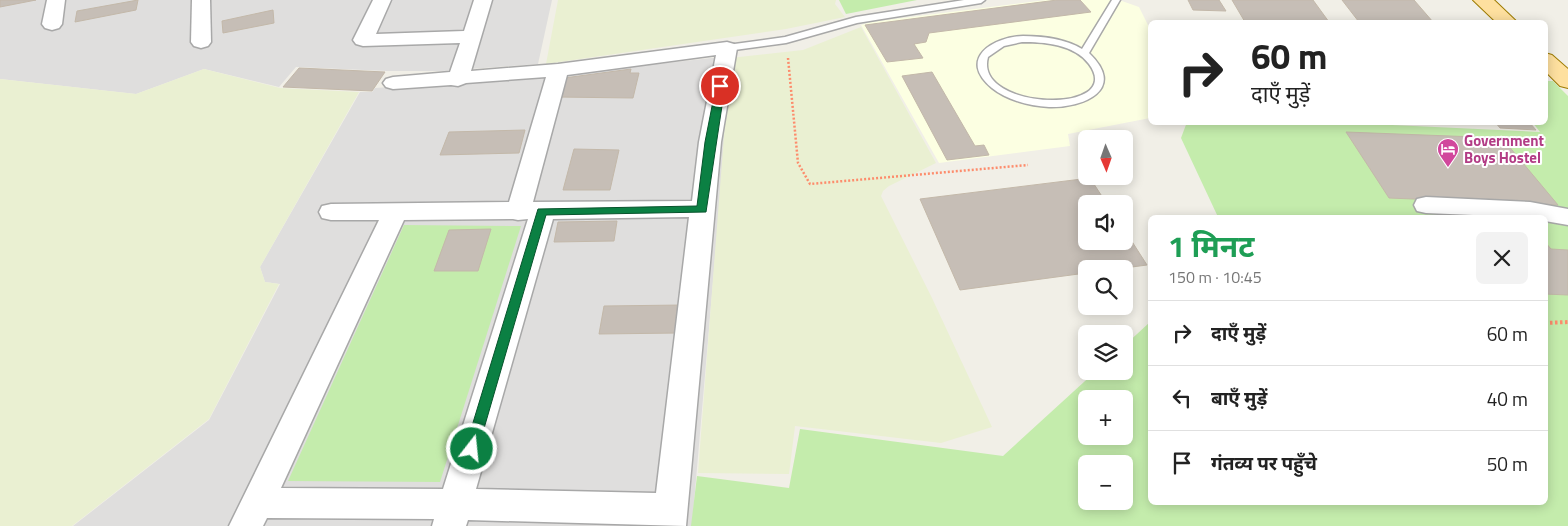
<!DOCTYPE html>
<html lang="hi">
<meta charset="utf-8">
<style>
:root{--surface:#fff;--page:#f2f2f2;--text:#222;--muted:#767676;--line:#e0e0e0}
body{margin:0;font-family:"Titillium Web","Noto Sans Devanagari",sans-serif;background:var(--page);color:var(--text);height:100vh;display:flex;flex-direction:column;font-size:19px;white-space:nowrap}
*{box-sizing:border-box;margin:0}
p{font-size:16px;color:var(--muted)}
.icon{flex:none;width:28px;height:28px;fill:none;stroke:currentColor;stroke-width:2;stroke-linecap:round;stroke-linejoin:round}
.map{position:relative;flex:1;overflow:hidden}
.side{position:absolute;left:1148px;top:215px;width:400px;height:290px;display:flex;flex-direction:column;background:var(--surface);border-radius:8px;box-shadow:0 2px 12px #0003}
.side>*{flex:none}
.hud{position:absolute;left:1148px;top:20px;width:400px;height:105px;border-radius:8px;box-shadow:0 2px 12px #0003;background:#fff;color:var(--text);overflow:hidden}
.needle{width:32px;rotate:178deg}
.controls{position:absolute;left:1078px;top:130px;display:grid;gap:10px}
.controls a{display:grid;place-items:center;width:55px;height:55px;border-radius:8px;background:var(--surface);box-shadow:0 2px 12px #0003;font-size:25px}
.pin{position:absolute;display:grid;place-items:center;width:42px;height:42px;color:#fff;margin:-21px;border:2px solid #fff;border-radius:50%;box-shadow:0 1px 5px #0007}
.me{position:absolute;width:55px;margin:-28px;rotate:16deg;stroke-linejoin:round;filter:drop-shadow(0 0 4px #0008)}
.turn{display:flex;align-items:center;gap:18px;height:105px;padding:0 20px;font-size:22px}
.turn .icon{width:65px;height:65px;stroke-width:2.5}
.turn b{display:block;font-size:35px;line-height:42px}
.round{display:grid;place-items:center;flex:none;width:52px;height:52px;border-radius:8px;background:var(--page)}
.overview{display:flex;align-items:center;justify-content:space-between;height:85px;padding:0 20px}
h1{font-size:30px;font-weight:700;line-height:38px;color:#1e9e55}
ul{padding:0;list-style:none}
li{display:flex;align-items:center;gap:15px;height:65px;padding:0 20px;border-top:1px solid var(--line)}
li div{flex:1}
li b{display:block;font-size:19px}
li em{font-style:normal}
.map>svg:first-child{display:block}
.residential{fill:#dfdedd}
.education{fill:#fcffe2}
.farmland{fill:#eaf0d2}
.grass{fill:#c4ecac;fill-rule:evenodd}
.building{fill:#c6beb6;stroke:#c3b8a9}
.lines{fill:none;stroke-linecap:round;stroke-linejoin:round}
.service-casing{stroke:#a8a8a8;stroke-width:3}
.minor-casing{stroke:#a8a8a8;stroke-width:3}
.primary-casing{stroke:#9d7b00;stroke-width:2}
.path-far1{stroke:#fd8c6c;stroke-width:2.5;stroke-dasharray:2 2;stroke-linecap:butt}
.path{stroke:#fd8c6c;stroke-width:4;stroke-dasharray:2.5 2.5;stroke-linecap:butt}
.service{fill:#fff;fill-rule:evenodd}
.minor{fill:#fff;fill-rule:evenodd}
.primary{fill:#fee09f;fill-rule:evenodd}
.route{fill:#0b8043;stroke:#07532c}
.labels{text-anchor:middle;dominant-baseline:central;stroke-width:4;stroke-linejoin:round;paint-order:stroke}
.hotel-label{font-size:15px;font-weight:bold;fill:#b23c85;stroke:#fff;text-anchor:start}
</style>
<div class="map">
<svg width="1568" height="526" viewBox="0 0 1568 526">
<rect width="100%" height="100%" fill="#f1efe7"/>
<!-- residential -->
<g class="residential">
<path d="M0,0H552L538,64L443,71H387L296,67L279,87L204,69L136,94L0,79Z"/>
<path d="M730,56L721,189L692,526H73L209,420L280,284L265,282L260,267L360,92H372L375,88L529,78Z"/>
</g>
<!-- education -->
<path class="education" d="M1046,0H1119L1139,7L1150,29V118L1068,134L1070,146L939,163L861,25L871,22Z"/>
<!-- farmland -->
<g class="farmland">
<path d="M558,0H836L835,4L845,17L786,29L546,64Z"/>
<path d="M861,27L936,163L889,186L883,191L881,196L932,298L992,427L941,443L795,426L789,474L698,473L730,58L803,50Z"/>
<path d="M204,69L280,88L359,92L260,267L265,282L279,284L209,419L72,526H0V79L136,94Z"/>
</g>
<!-- grass -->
<g class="grass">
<path d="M839,0H917L846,14Z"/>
<path d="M1545,81H1553L1568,96V526H691L697,476L789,488L800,429L1003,456L1096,371H1124V346L1150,322V502H1545V218L1218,217L1181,138L1187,122H1328L1540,132L1533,123L1545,122ZM1086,399H1124V436H1086ZM1086,464H1124V501H1086Z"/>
<path d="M404,225L521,226L440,482L288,481Z"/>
</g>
<!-- building -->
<g class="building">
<path d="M0,0H36L0,7Z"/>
<path d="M138,0L136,10L75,22L77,11Z"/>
<path d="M1057,0H1080L1091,12L929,33L926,42L914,44L923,58L887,62L865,25Z"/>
<path d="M1188,0H1219L1226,11L1193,10Z"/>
<path d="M1232,0H1313L1329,22H1245Z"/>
<path d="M1342,0H1414L1433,22H1359Z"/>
<path d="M273,10L274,23L223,33L222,21Z"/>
<path d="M299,68L385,72L372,91L283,87Z"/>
<path d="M631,69L630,73H639L633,98L557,97L564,78Z"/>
<path d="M932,72L975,146L984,145L989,155L947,160L902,76Z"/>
<path d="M1495,122H1529L1536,130L1500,128Z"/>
<path d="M525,130L519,153L440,155L449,132Z"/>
<path d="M1346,132L1502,138L1558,205L1389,198Z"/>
<path d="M574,149L619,150L610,190H563Z"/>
<path d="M1090,178L1107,204H1086V241H1124V229L1147,265L1117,269H1086V273L960,290L920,199Z"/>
<path d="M1471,213L1525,215L1526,218H1475Z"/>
<path d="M617,221L614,241L554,242L558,222Z"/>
<path d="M491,229L478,271H434L449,230Z"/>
<path d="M1545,242L1551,249L1568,250V295L1545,294V266H1548L1545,263Z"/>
<path d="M682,305L679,333L599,334L604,306Z"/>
</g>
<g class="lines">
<!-- service casing -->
<g class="service-casing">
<g id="service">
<path d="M964,0H985L981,3L857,23L786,43L727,51L722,48L727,45L785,37L856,17Z"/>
<path d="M1112,0H1120L1089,53C1127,89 1084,108 1049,107C1029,106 1007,100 992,88C957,59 993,37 1023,36C1042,36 1066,39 1082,49ZM1022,42C1044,42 1074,44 1089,64C1127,115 973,111 988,57L1004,46Z"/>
</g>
</g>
<!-- minor casing -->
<g class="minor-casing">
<g id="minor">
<path d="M47,0H65L62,24L59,28L52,30L45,28L42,24Z"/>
<path d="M192,0H210L211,42L208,46L201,48L194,46L191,42Z"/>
<path d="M373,0H391L376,34L464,31L474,0H492L471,71L558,64L727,42L734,44L737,48L721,142L686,526L468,520L466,526H432L434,519L267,518L263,526H229L379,220H331L322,218L319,212L322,206L331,204L509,202L546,77L466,83L458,86L451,85L393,89L386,87L383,83L386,79L393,77L450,72L460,43L363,46L356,44L353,40ZM716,55L699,142L692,201L533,202L567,75ZM689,217L656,493L476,489L553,219ZM513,219L518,220L528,219L443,489L281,488L404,220Z"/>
<path d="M1426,197L1530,202L1568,209V225L1545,221V218L1426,213L1417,211L1414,205L1417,199Z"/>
</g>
</g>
<!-- primary casing -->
<g class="primary-casing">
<g id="primary">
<path d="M1473,0H1494L1517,22H1496Z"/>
<path d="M1545,53L1552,55L1568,69V88L1560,86L1545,71Z"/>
</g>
</g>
<!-- path-far1 -->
<path class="path-far1" d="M788,58L798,163L810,184L1028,165"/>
<!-- path -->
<path class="path" d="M1545,323L1568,322"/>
<!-- service -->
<use href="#service" class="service"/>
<!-- minor -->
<use href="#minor" class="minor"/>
<!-- primary -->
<use href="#primary" class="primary"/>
</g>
<!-- route -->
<path class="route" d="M720,83L725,86L706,212L546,215L478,449L476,453L472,455L467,453L465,449L538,209L697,206L705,142L716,86Z"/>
<!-- icons -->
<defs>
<g id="hotel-pin" transform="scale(1.125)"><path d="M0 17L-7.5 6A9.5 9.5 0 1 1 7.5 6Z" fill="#d1479c" stroke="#fff"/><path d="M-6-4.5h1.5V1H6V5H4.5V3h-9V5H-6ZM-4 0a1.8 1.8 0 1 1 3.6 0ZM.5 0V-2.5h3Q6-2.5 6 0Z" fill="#fff"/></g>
</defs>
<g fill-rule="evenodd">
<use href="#hotel-pin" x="1448" y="149"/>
</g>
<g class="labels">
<!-- hotel labels -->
<g class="hotel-label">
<text x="1464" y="140">Government<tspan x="1464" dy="17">Boys Hostel</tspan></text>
</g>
</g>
</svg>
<div class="controls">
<a><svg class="needle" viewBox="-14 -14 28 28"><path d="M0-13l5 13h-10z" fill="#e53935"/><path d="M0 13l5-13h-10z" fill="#767676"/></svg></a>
<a><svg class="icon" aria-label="sound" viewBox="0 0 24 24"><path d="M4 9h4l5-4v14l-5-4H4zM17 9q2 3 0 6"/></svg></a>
<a><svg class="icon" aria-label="search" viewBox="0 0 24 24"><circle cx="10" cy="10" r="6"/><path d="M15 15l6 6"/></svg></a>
<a><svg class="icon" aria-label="layers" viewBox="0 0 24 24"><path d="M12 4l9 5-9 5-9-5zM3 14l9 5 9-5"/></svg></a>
<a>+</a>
<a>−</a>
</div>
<div class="pin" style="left:720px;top:86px;background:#d93025"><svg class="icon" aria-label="arrive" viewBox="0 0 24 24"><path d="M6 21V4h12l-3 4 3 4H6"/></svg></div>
<svg class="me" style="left:472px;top:449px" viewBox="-20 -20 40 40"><circle r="17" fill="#0b8043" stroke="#fff" stroke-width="3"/><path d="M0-11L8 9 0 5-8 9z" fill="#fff"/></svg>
<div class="hud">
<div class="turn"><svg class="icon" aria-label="right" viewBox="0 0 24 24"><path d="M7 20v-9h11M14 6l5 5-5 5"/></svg><div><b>60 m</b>दाएँ मुड़ें</div></div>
</div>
<section class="side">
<div class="overview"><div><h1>1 मिनट</h1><p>150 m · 10:45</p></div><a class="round"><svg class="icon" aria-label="close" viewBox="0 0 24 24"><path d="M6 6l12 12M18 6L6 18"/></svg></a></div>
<ul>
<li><svg class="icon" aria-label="right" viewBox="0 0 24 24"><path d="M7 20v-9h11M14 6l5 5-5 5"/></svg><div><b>दाएँ मुड़ें</b></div><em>60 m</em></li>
<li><svg class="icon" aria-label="left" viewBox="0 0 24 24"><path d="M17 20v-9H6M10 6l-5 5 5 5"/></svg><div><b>बाएँ मुड़ें</b></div><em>40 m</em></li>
<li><svg class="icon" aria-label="arrive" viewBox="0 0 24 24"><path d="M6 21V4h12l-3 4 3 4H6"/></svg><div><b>गंतव्य पर पहुँचे</b></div><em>50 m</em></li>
</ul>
</section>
</div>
